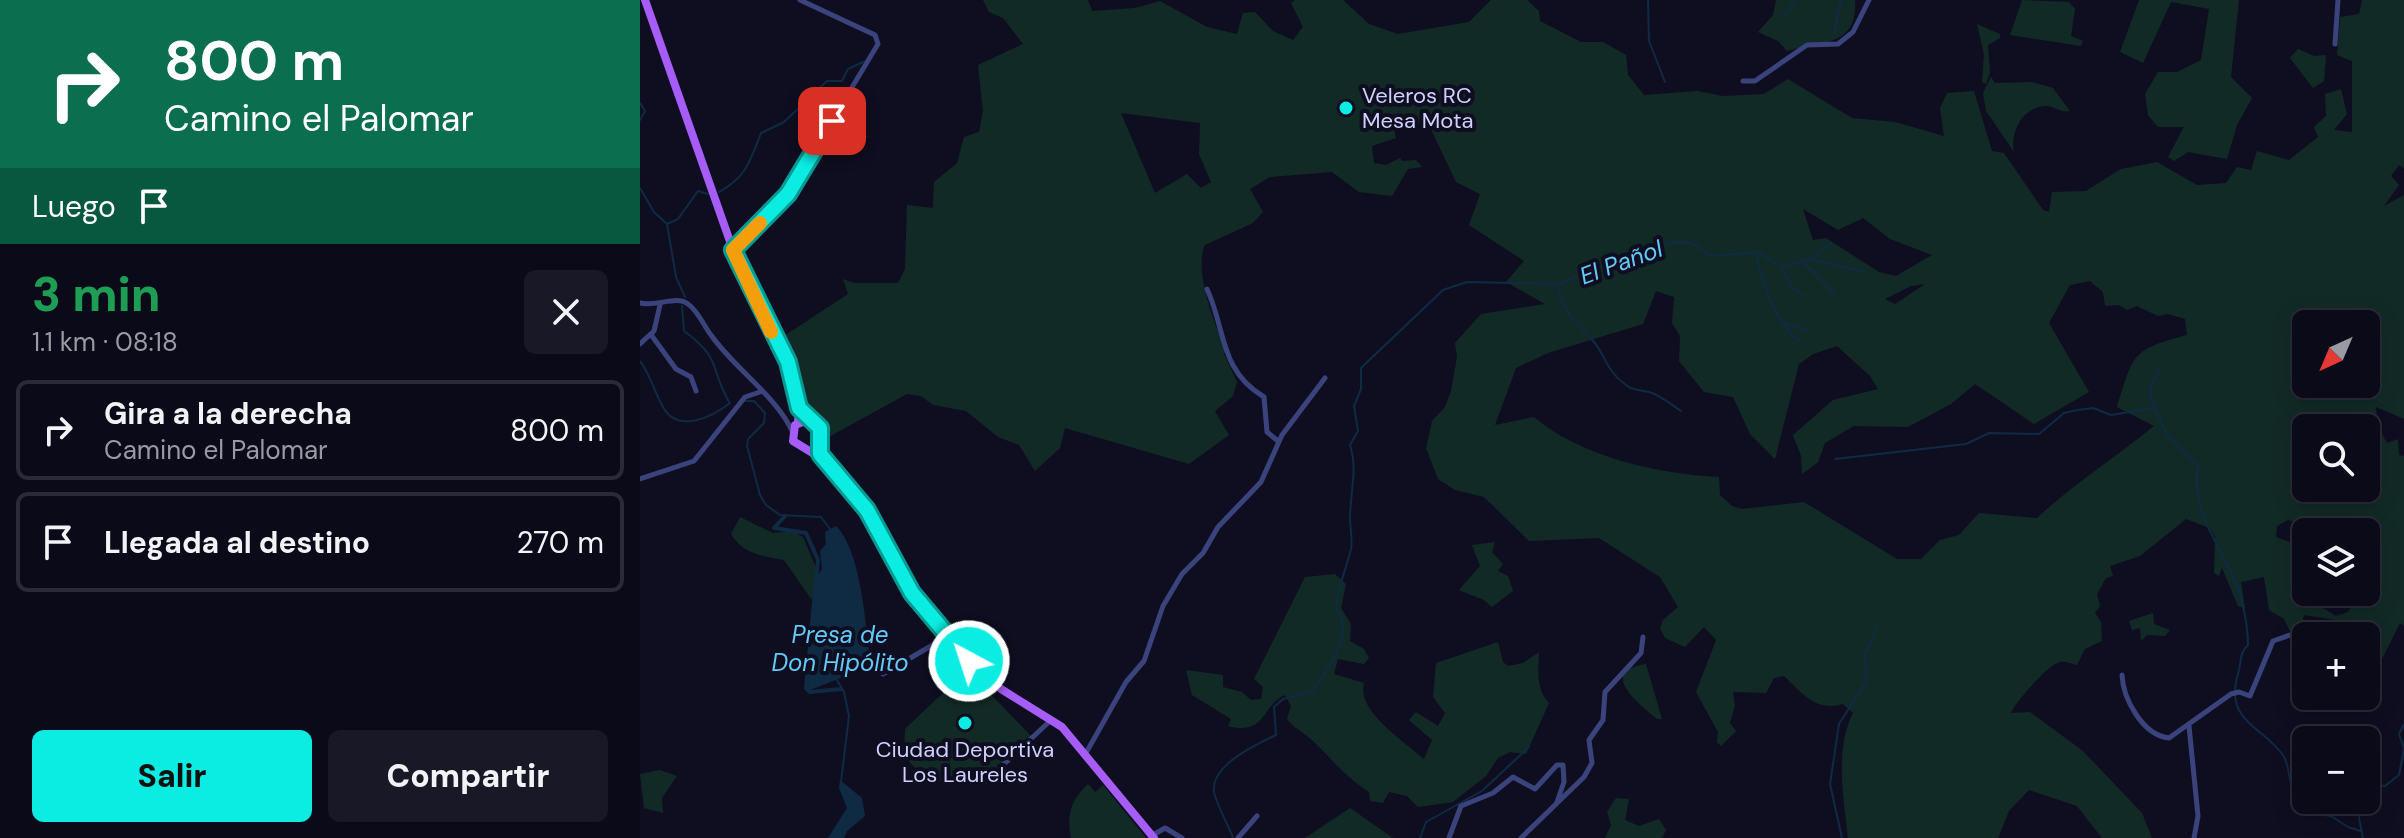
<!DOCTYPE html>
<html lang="es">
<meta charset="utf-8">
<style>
:root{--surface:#0b0a19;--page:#191826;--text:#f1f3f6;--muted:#9a9aa2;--line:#2b2b38;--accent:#0bede2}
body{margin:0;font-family:"DM Sans",sans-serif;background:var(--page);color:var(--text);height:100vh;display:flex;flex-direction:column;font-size:30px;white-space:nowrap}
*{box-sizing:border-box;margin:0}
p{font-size:26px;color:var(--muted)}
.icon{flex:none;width:44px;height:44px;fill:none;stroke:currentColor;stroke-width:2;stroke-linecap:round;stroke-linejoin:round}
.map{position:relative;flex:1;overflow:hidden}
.details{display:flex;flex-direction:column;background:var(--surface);width:640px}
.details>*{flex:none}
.hud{background:#0b6e4f;color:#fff;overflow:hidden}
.needle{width:52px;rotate:224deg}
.fabs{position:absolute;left:1652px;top:310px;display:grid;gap:16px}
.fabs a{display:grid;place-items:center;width:88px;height:88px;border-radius:12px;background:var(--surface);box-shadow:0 4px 20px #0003,0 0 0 2px var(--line);font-size:40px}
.pin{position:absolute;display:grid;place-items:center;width:68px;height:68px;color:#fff;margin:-34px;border-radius:16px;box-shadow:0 4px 12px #0006}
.me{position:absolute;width:88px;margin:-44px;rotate:320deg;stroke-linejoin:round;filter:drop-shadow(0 0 6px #0008)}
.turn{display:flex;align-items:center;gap:28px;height:168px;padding:0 32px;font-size:36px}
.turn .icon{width:104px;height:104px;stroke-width:2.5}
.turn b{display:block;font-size:56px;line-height:68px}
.then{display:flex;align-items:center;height:76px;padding:0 32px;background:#0003;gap:16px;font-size:30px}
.round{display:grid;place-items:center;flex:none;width:84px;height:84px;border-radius:12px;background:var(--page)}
.headline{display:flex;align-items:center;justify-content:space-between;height:136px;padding:0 32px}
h1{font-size:48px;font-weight:800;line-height:60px;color:#1e9e55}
.primary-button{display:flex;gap:16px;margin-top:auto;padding:16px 32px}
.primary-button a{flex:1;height:92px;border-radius:12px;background:var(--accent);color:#111;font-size:32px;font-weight:800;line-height:92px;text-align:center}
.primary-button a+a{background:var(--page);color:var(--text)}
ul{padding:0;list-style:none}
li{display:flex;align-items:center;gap:24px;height:100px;margin:0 16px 12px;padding:0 16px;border:4px solid var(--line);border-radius:12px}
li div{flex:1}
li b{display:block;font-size:30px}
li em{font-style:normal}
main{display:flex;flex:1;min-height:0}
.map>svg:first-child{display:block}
.green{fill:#122a26;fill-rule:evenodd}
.water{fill:#0f2b44}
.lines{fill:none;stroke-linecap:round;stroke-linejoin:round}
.stream{stroke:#0f2b44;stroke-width:2}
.canal{stroke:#0f2b44;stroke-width:4}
.minor{stroke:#3b437d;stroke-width:5}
.major{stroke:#a65cf7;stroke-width:8}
.route-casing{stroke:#079a93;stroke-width:20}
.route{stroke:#0bede2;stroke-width:14}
.slow{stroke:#f59e0b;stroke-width:14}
.poi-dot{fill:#0bede2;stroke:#0f0e21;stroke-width:3}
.labels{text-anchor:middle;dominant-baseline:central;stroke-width:8;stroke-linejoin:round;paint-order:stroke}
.poi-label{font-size:22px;fill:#d0d1fd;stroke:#0f0e21;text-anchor:start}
.water-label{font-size:24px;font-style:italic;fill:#63c9f8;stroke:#0f0e21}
</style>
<main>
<section class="details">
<div class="hud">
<div class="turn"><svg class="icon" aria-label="right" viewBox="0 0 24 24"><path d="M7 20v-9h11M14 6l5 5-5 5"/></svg><div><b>800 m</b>Camino el Palomar</div></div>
<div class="then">Luego<svg class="icon" aria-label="arrive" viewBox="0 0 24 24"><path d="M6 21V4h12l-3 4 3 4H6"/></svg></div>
</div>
<div class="headline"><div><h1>3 min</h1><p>1.1 km · 08:18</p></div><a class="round"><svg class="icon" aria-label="close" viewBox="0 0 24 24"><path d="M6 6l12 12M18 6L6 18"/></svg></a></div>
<ul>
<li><svg class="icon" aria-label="right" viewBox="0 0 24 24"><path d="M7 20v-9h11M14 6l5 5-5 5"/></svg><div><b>Gira a la derecha</b><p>Camino el Palomar</p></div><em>800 m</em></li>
<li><svg class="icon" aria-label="arrive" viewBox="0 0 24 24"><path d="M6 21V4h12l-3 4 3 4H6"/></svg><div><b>Llegada al destino</b></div><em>270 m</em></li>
</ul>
<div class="primary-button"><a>Salir</a><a>Compartir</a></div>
</section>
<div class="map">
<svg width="1764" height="838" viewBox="0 0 1764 838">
<rect width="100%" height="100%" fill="#0f0e21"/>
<!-- green -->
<g class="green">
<path d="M343,0H448L452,11L495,8L520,1L567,27L597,34L603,13L615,12L633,31L653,40L663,27L651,3L655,0H703L729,24L758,34L829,22L851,0H887L899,11L900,21L941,42H963L986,55L988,75L1004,95L1057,91L1083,96L1124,94L1148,79L1212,118L1255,122L1304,136L1300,108L1307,93L1334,91L1352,151L1364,153L1403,210L1409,212L1412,192L1446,191L1481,169L1517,162L1557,185L1586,183L1597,167L1611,170L1617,151L1649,160L1678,137L1674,127L1686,116L1685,94L1701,89L1707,114L1694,130L1712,132V61L1697,55L1700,17L1719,14L1722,0H1764V169L1759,165L1751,176L1759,185L1744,206L1764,195V419L1736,407L1738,427L1747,443L1758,439L1759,455L1764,456V626L1760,623L1741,661L1726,659V636H1708L1709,622L1664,615L1660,631H1650L1644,619L1629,610L1624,577L1601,582L1605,608L1598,606L1582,568L1579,576L1574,573L1575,537L1570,528L1546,519L1500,556L1470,566L1473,576L1466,578L1457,594L1460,606L1455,613L1461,622L1462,641L1445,649L1437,665C1429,663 1424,660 1417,663C1407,667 1375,702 1371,713L1390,712L1443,751L1502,813L1512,838H1462L1437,806L1389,790L1369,811L1358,838H1208C1204,798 1194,751 1213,713L1203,704C1176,712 1163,694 1144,676L1134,678L1126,693L1093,692L1095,706L1090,723L1096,731L1081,746L1077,742L1078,732L1056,692L1076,640L1064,627L1045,647L1025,638L1020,628L1023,620L1038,607L1020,577L959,538L889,541L844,497L815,490L798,479L786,448L792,421L805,407L811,391L817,357L815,343L841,314L905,304L866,282L884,261L829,225L840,194L816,182L788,123L753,124L756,138L732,146L734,163L746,165L760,158L762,161L776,160L782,167L768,169L752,196L719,192L692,172L630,177L610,189L623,212L613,223L565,245C553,269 575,327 586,349L584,354L597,382L593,396L575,411L589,435L549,464L425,428L420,448L395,471L379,445L358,437L326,411L293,405L281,396L267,394L185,439L184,425L163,408L155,369L141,338L208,294L203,279L214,283H258L265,269L267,205L293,208L294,182L317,163L324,137L339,132L343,111L338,65L383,44L363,18L349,12ZM481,113L560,123L559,154L571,182L561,188L547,174L515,193ZM1163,209L1198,230L1223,218L1250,239L1292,255L1256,276L1239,272L1186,238L1173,240ZM1450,281L1463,292L1465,306L1479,305L1487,310L1497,306L1518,316L1528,314L1545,319L1547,335C1491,350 1494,353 1477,407L1514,426C1475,458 1433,484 1397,518L1339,513L1319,535L1300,540L1281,559H1257L1164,502L1102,509L1092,506L1080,495L1079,477C1018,474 941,457 894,417L855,425L876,368L908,353L1003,324L1016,291L1034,297L1032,323L1040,336L1039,361L1064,392L1093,397L1110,434L1135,459L1159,364L1173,354L1197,346L1230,376L1238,389L1193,400L1153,435L1161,456L1162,474L1178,462L1185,443L1214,426L1268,427L1311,404L1335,384L1394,424L1449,392L1409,323L1430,285ZM1285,284L1255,304L1245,299L1271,286ZM1666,324H1726V384H1666ZM1666,428H1726V488H1666ZM1648,520L1663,524L1671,532H1726V592H1700L1713,604L1708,612L1696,616L1681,607L1687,592H1666V548L1636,537L1637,526Z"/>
<path d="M1136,0H1215C1218,47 1181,41 1147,51L1138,41L1118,32L1133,15Z"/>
<path d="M1382,0L1429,2L1435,9L1431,36L1443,41L1441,46L1370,35Z"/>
<path d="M1499,0H1599L1591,77L1612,98L1597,125L1587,159L1548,152L1534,161L1528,157L1544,127H1518L1508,115L1505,94L1518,72H1537L1561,60L1569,9L1531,2L1503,63L1480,52Z"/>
<path d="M1337,24L1360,34V38L1348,45L1350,73L1346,84L1342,82L1344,55Z"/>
<path d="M1658,49L1674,56L1686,55L1684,81L1673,88L1650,58Z"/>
<path d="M1351,77L1355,83L1392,82L1413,88L1430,111C1420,113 1415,106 1406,106C1382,107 1370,132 1374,152L1346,111L1343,93Z"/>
<path d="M100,517L133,533L152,531L163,537L177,570L172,600L144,560C122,556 103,554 91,534Z"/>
<path d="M855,542L852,552L863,564L858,571L868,576L873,591L852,607L844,600L819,590L840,566L832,545Z"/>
<path d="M695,574L706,584L701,608L711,624L710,641L724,649L729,658L724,664L698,659L694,674L724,683C716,711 764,741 784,759L792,740L769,720L776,712L798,726L805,713L793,697L796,663L858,642L863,662L868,666L883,663L899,652C898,670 896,689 909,703L886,754L870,752L858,758L846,776L813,802L778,807L767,796L749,792L743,803L730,801L729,792C704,776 692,759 672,740C663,732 654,728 647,719L651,706L645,695C621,706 626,736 588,726L591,719L552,695L546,670L583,675V687L602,692L611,700L621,699L623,687L614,679L665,577Z"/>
<path d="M1513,613L1514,624L1530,630L1525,636L1507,635L1501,641L1500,628L1492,630L1489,621Z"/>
<path d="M1006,664L1022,719H1017C1002,706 955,671 1006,664Z"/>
<path d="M327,670L391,736L338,784L330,776L325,779L320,774L314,780L310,774L294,786L264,757L265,729Z"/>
<path d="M20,770L37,776L22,798L23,813L4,808L0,774Z"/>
<path d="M448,784L455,792L463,785L506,838H431C427,815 430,801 448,784Z"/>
<path d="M976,798L989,799L985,820L999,826L1019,819L1026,830L1022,838H965L971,825L967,812Z"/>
<path d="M710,808L753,838H665Z"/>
</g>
<!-- water -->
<g class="water">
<path d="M196,526C222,551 226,631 231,666L170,690L166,683L178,575L182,569L180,551L186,544L185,532Z"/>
<path d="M200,780L222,798L225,816L207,831L204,838H188L207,808L199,788Z"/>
</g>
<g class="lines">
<!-- stream -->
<g class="stream">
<path d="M1008,0L1009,41L1025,82"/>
<path d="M1145,15L1155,0"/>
<path d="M1194,34L1201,0"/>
<path d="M0,103L5,111L0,120"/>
<path d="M0,188L14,212L27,224L36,277L45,297"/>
<path d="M79,192C106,177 110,162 121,133L144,122L187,81H202L208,69L223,62"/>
<path d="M27,224L38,219L58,191L68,194"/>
<path d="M1117,253C1119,277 1139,330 1161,342"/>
<path d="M1170,259L1191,243"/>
<path d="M1164,263L1194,294"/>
<path d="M1143,270L1152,287L1164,296"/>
<path d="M918,284L1014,246L1032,243H1052L1071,256L1117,252L1142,267L1170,259L1225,272"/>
<path d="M42,306L44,331C82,359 69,366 89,402"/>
<path d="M1144,323L1169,331"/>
<path d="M0,361C11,375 14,392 23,407C38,434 72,417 90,403"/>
<path d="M1520,369L1510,388L1512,400L1527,435L1558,466C1552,516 1578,540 1596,583C1603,600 1608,627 1608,645C1598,655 1602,662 1598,674C1584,721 1621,725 1643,755C1649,764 1648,776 1652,786C1655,795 1663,802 1667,812L1691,816L1708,827L1721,831"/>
<path d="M105,401H114L125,413L124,423L108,439L107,446L120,495L126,505L140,515L181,517L190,529"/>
<path d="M1195,459L1326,444L1349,433L1399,434L1424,413L1438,410L1453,408L1471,415L1515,408"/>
<path d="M197,680L204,692L209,716L201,782"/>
<path d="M1726,787L1731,784L1745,786L1759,775L1764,749L1759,734L1764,724"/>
<path d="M1722,800L1719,818L1723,838"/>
<path d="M593,838C589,826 575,802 574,791C571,765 617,744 636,735L634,707L643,699L671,692C687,673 716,631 696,609C697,588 706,570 711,549C713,539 710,529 710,518C710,493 718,470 710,445L718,431L714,406L721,389V368L803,290L827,282L918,284C921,312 936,321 953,341C966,355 965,370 986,385C993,391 1001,390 1009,392C1020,395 1032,405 1041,411"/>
<path d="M780,838L786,822L842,791L889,747"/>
<path d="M1202,838L1190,784L1199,724L1226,682L1225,655L1237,627"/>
</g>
<!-- canal -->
<path class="canal" d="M145,516L134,528L166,533L178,560L166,688L170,692L201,689"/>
<!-- minor -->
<g class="minor">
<path d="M1695,44L1698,0"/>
<path d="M1103,81H1115L1167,45L1198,44L1213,32L1229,0"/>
<path d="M93,250L148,194L238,44L235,35L160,0"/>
<path d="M567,289C586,330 579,370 624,397L627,432L638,441"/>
<path d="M0,303C17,307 36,295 48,304C58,311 64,326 71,335C93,367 137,397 152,431"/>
<path d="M12,336L36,369L51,377L56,391"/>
<path d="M0,344L14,331L20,305"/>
<path d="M0,479L54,461L105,397L120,392"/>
<path d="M243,674L308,636"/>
<path d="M1482,675C1483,698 1502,735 1529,738L1591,694L1599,692L1610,696L1633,641L1653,634"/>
<path d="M1549,726L1558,816L1554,838"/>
<path d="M446,753L486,682L504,661L523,606L542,574L563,553L578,527L621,482L642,435L685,378"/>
<path d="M345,782L411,720"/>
<path d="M513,835L525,828L542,838"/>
<path d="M598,838L617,816"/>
<path d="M809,838L821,806L853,793L873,777L895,789L917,765H923L924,782L917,802"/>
<path d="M881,838L944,777L952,763L949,740L963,720L965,692L1001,653L1003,637"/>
</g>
<!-- major -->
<g class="major">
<path d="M5,0L93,250L148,362L159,408L158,423"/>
<path d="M164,416L180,428L182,456"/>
<path d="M168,420L155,425L153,441L184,460L215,494L227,510L260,576L329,661L361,689L422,727L514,838"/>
</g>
</g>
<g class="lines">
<!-- route casing -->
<g class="route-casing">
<path id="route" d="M192,121L148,194L93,250L148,362L159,408L180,428V454L227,510L272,593L329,661"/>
</g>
<!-- route -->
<use href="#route" class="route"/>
<!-- slow -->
<path class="slow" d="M120,223L93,250L131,332"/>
</g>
<!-- markers -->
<g class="poi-dot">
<circle cx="706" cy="108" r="8"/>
<circle cx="325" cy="723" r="8"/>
</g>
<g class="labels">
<!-- poi labels -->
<g class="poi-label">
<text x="722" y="95">Veleros RC<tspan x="722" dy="25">Mesa Mota</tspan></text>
<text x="325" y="749" text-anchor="middle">Ciudad Deportiva<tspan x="325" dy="25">Los Laureles</tspan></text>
</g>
<!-- water labels -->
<g class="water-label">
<text transform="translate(981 262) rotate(-20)">El Pañol</text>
<text x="200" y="634">Presa de<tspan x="200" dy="28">Don Hipólito</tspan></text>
</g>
</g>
</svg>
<div class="fabs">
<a><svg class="needle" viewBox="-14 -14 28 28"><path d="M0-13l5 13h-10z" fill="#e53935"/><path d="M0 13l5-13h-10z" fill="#9a9aa2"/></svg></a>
<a><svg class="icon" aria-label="search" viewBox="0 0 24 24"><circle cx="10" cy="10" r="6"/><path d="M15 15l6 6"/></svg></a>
<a><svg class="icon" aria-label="layers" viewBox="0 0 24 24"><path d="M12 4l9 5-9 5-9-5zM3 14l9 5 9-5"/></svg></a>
<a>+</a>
<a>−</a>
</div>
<div class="pin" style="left:192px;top:121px;background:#d93025"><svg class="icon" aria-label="arrive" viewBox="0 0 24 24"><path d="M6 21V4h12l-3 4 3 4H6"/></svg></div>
<svg class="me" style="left:329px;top:661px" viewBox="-20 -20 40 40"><circle r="17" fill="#0bede2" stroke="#fff" stroke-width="3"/><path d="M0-11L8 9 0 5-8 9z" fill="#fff"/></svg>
</div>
</main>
